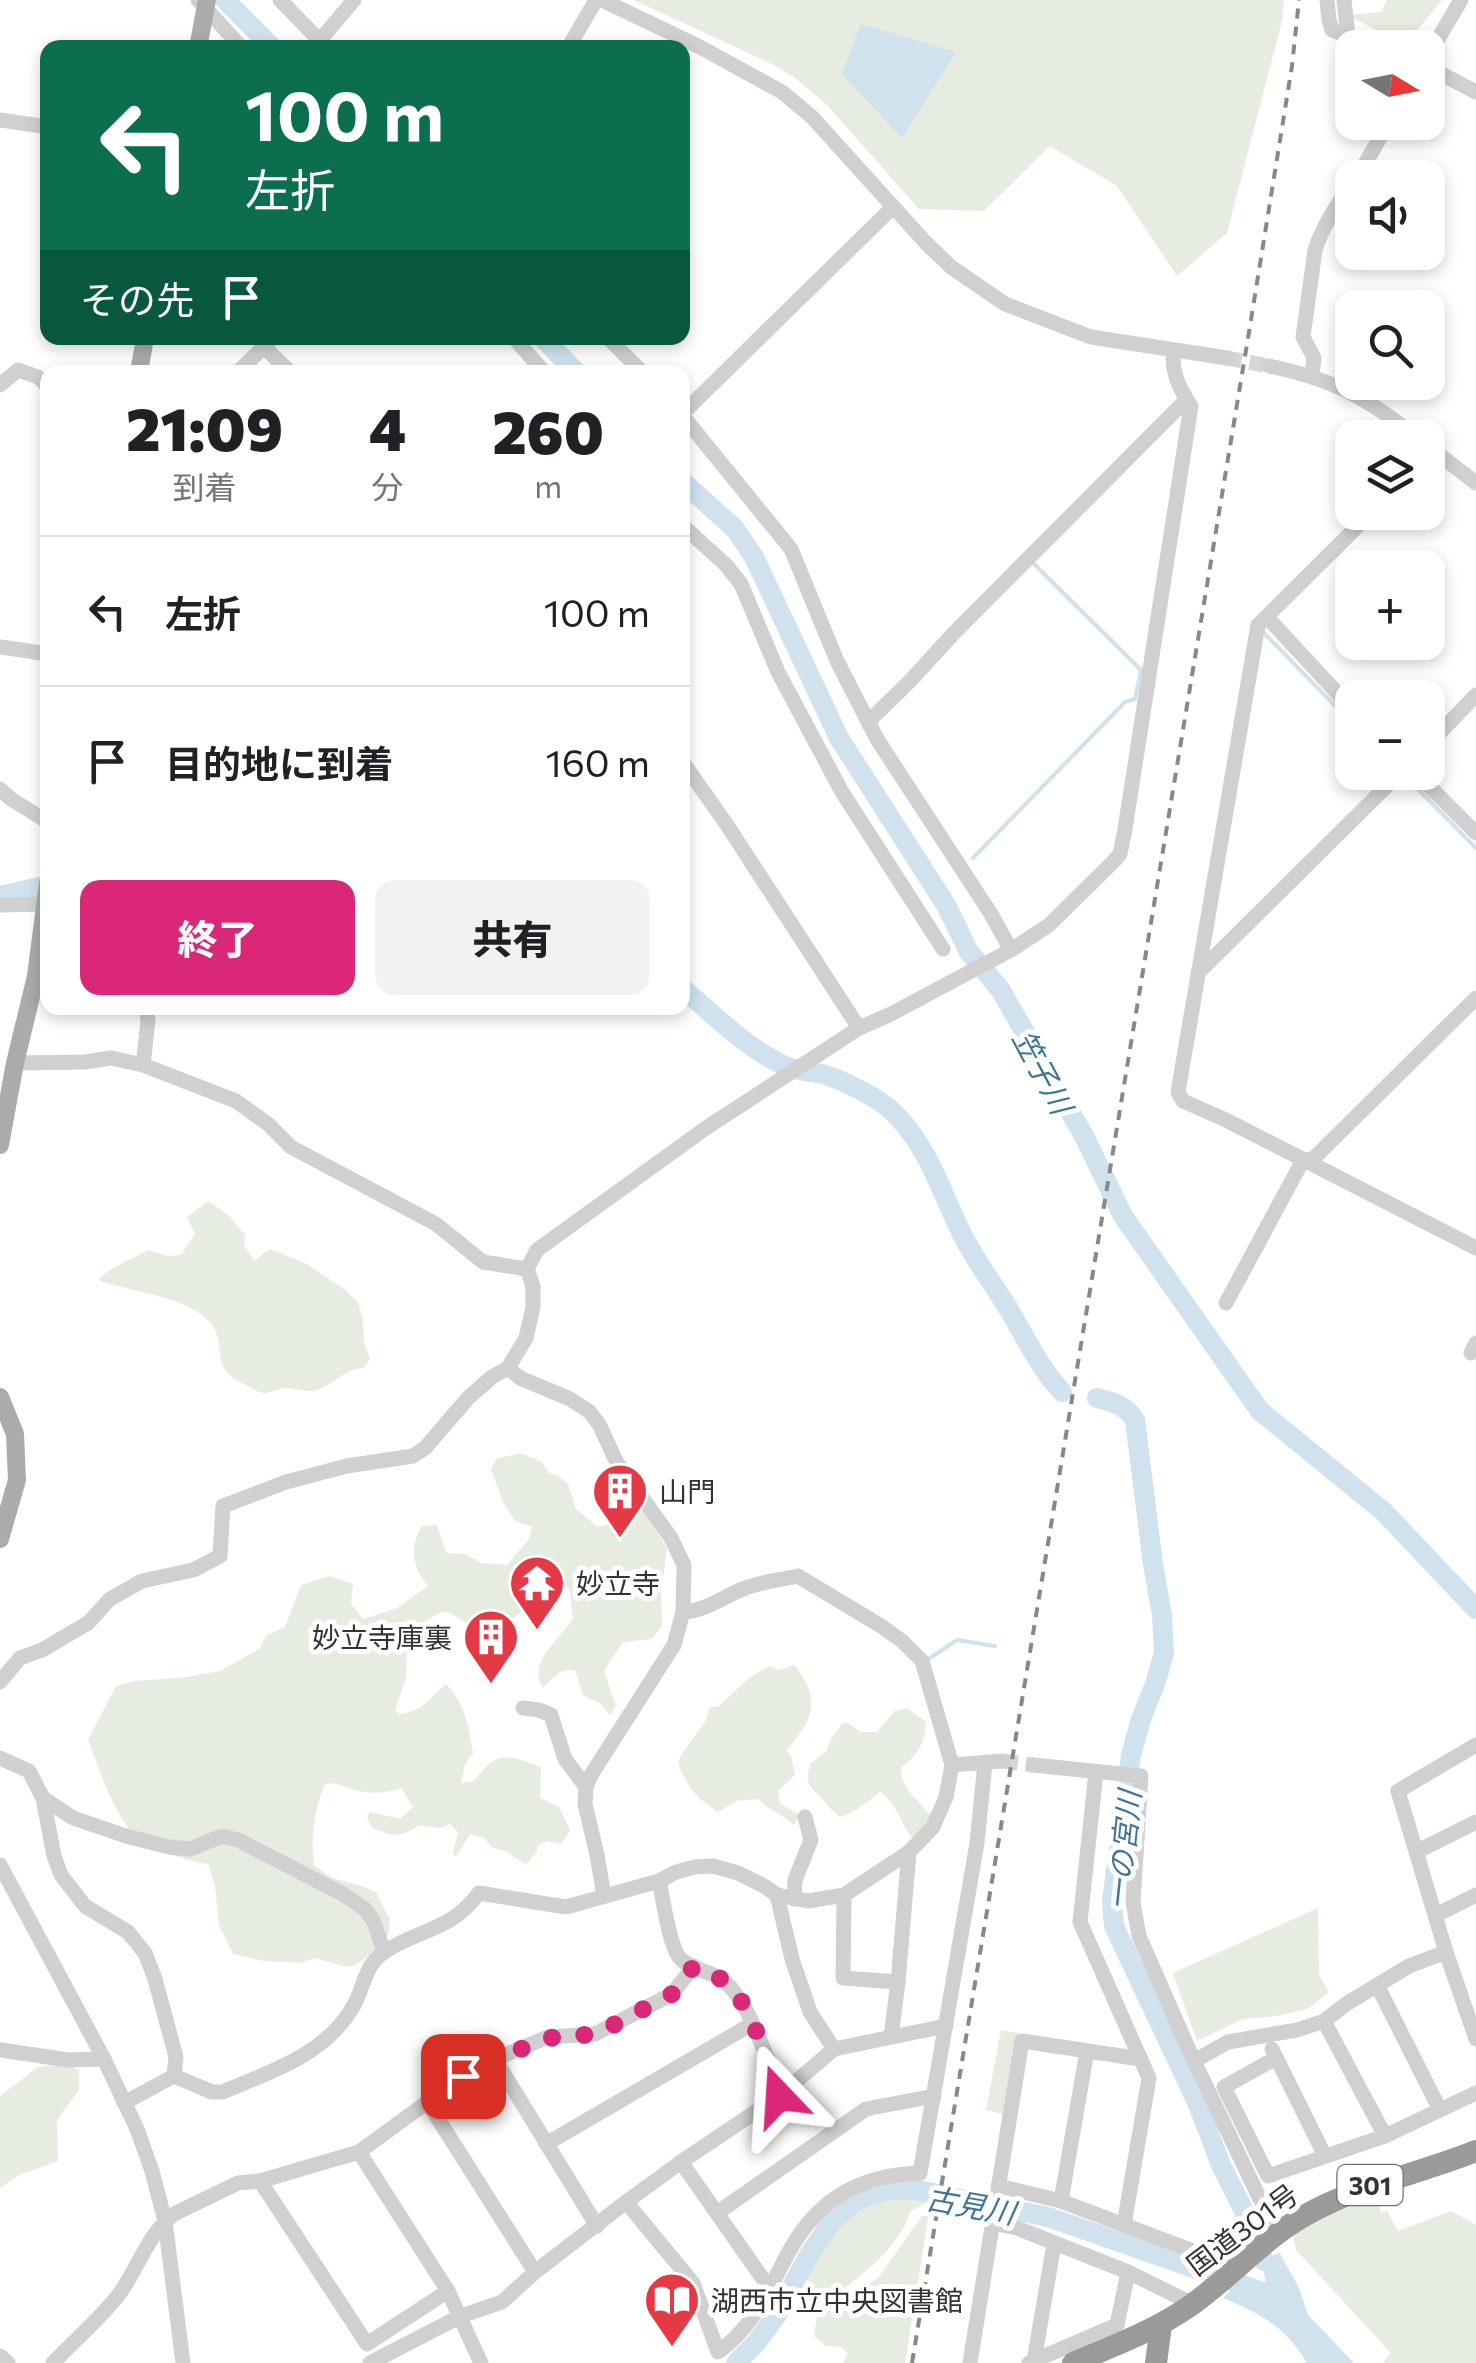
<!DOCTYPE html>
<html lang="ja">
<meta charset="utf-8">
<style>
:root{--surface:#fff;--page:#f2f2f2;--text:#202124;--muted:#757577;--line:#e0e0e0;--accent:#db2777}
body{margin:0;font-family:Commissioner,"Noto Sans JP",sans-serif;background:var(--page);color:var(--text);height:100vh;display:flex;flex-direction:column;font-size:38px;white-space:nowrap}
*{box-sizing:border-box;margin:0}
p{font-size:32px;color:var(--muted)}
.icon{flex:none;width:55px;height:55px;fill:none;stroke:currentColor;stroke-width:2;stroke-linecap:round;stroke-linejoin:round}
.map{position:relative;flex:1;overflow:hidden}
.side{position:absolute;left:40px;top:365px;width:650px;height:650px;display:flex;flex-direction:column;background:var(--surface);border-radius:20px;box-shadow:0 5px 15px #0003}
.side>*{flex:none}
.banner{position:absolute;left:40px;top:40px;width:650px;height:305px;border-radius:20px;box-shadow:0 5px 15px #0003;background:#0b6e4f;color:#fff;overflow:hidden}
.needle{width:65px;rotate:100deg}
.buttons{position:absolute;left:1335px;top:30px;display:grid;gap:20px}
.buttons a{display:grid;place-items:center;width:110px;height:110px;border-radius:20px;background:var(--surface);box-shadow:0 5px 15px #0003;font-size:50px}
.pin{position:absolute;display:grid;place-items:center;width:85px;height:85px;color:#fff;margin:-42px;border-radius:20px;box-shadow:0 5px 15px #0006}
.me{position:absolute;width:110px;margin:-55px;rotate:340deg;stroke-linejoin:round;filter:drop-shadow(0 0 8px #0008)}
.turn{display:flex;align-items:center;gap:35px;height:210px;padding:0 40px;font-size:45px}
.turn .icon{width:130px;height:130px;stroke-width:2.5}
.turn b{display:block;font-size:70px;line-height:85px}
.then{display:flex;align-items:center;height:95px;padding:0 40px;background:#0003;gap:20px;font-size:38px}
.eta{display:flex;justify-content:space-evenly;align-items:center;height:170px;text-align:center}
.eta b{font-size:60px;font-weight:800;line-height:70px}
.primary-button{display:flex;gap:20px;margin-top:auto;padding:20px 40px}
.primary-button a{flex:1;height:115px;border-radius:20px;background:var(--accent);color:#fff;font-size:40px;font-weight:800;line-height:115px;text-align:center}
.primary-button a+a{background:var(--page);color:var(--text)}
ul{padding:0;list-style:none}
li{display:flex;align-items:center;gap:30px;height:150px;padding:0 40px;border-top:2px solid var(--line)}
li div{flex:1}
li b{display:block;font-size:38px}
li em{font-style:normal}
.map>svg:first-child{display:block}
.green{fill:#e6ecdf}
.water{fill:#cfe2ee}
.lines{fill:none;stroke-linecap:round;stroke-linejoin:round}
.stream{stroke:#cfe2ee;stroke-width:4}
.river{stroke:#cfe2ee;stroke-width:20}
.minor-tunnel{stroke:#d6d6d6;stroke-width:15;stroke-dasharray:15 8;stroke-linecap:butt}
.minor{stroke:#d0d0d0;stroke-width:15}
.major{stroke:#ababab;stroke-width:18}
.highway{stroke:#9a9a9a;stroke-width:22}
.rail{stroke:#888;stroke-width:4;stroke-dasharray:10 8;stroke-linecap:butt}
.route{stroke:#db2777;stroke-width:18;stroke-dasharray:0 32.4}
.labels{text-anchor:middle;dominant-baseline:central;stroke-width:10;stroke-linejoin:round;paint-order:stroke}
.shield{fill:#fff;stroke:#707070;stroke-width:2.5}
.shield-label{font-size:25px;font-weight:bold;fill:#333}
.poi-label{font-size:28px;fill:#333;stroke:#fff;text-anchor:start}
.street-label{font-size:28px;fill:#333;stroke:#fff}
.water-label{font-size:30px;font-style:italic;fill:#3f7597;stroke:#fff}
</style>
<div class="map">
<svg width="1476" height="2363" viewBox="0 0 1476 2363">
<rect width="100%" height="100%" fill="#fff"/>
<!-- green -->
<g class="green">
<path d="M634,0H1284L1282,21L1227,233L1177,276L1117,186L1050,146L984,211L919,209L826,104L794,77L772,64Z"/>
<path d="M1387,0H1442L1405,45L1348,15L1381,12Z"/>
<path d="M209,1201L230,1217L245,1235L244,1245L254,1261L270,1249L307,1264L345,1290L358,1302L363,1320L364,1342L370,1359L364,1368C345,1368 334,1385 316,1390C306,1393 296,1388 286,1388C278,1388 270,1394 263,1393C257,1392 247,1385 242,1383C209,1367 227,1346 212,1325C192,1297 128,1291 98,1280C112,1266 131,1260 148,1250L166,1256L181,1255L195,1234L187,1217Z"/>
<path d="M520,1453L541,1461L549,1473L557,1475L568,1484L576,1509L598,1527L609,1524L607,1510L626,1496L638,1500L667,1549L661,1591L662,1626L652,1639L623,1642L604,1671L616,1706L610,1715L601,1704L583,1695L575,1670C559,1669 553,1677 543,1688C526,1663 560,1639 573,1619L570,1591L563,1580L511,1620L497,1629L483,1633L450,1613L441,1612L419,1625L407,1641L406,1678L395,1710L399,1714C424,1711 428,1699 446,1684C465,1703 469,1727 473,1753L465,1764L461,1783L474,1781C497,1750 507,1754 541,1767L540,1798L559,1807L570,1830L561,1844L547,1841L537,1846V1852L526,1865L506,1851L491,1847L485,1838L470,1834L456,1857L453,1853L458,1832L450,1824L441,1828L419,1825C399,1839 393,1836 371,1827L367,1816L370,1812L400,1819L413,1807L401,1788C389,1793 370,1794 358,1791C342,1788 344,1782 325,1784C314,1811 310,1837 314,1865L332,1878L362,1886L376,1892L390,1920L389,1933L375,1951L354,1966H343L315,1958L300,1963L264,1961L233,1954L219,1925L215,1885L208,1864C190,1862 145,1848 134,1835C111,1808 101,1772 88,1740L116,1686L135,1681L187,1677L220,1671L259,1649L266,1636L285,1627L301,1585L330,1576L353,1584L351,1604L363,1619L397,1608L428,1586C412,1568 409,1546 422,1526L437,1525L446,1553L465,1554L481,1563L507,1565L529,1539L532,1527L515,1521L503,1502L491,1469L496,1459Z"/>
<path d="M795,1665C822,1702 813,1718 787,1750L791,1757L795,1775L778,1791L780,1803L799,1815L794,1825C783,1814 769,1811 758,1799L736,1801L718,1812C695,1796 688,1789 678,1763L681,1755L705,1722L710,1707H718C735,1692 749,1674 770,1666L777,1670Z"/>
<path d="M907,1708L926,1722C926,1741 917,1757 901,1767C899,1788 922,1804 934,1819L915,1841C901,1827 898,1803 880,1792L858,1809L841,1817C832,1812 830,1807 823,1800C809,1785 805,1786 810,1764L826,1752L831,1739L843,1723H848L860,1732H877L895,1711Z"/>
<path d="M1318,1908L1319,1975L1329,1992L1307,2009L1277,2016L1243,2019L1197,2041L1173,1973Z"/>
<path d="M1001,2030L1019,2033L1006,2115L986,2110Z"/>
<path d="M64,2064L79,2070V2090L57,2120L58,2161L19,2175L0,2188V2096L38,2067Z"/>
<path d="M1374,2190L1381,2212L1387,2211L1398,2231L1451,2211L1476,2225V2363H1383L1391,2353L1296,2250L1292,2232C1302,2226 1312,2220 1322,2216C1345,2209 1357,2207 1374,2190Z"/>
<path d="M890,2196H912L928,2201L910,2212C900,2248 856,2280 827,2301L808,2286L810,2281L807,2280L833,2230L856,2214Z"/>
<path d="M922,2216H928L927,2225L905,2363H843L848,2354L841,2347L826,2346L814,2336L817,2316L878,2278Z"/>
</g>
<!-- water -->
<g class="water">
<path d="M861,24L956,52L902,138L842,74Z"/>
<path d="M1279,2252L1299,2288L1308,2315L1354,2363H1307C1285,2326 1261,2314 1223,2298L1237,2284C1247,2288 1257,2295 1267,2289L1262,2263Z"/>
</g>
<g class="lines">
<!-- stream -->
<g class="stream">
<path d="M1261,630L1352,723"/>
<path d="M1405,776L1476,848"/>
<path d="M973,858L1125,702L1135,699L1141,670L1032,562"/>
<path d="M927,1660L957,1640L995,1646"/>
</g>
<!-- river -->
<g class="river">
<path d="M225,0L273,48"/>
<path d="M543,338L576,372"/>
<path d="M682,481L735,529L754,557L839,738L946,905L969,952L1000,989L1084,1136L1123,1216L1260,1411L1383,1511L1476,1609"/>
<path d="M0,896L48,885"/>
<path d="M682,988C714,1015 746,1048 785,1066C797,1071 809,1071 822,1074C843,1080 880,1098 895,1114C928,1147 941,1191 961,1232C973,1257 990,1280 1005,1303C1024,1334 1038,1366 1062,1392"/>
<path d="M1097,1398C1114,1402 1125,1405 1135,1420L1153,1564L1162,1615L1164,1653L1155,1684L1141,1719L1131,1755L1112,1902L1114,1926L1197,2102L1221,2165L1244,2211L1264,2261"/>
<path d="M736,2363L756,2343L776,2316L809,2255L833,2220L854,2203L872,2194L889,2190H918L1048,2217L1277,2297"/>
</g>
<!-- minor-tunnel -->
<g class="minor-tunnel">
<path d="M1227,358L1269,366"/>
<path d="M1003,1761L1033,1765"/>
</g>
<!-- minor -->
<g class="minor">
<path d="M198,0L242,48"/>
<path d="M280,0L327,48"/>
<path d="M602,0L700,47L782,92L812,117L926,243L951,267L1005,304L1091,337L1227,358"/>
<path d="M1327,0L1329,20L1332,30L1378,48"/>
<path d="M1344,0L1348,36"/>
<path d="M320,40L354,0"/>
<path d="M568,48L596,0"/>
<path d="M1428,56L1461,0"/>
<path d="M1428,67L1476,92"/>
<path d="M0,120L48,127"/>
<path d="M1357,178L1389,122"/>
<path d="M514,338L544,372"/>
<path d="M608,338L642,372"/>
<path d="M264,347L290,372"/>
<path d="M1269,366C1332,379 1367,397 1417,438"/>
<path d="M238,372L273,338"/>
<path d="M1312,375L1314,358L1303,337L1315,250C1323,225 1337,204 1352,184"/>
<path d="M0,385L18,370L38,377L48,387"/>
<path d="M682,414L893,207"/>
<path d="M682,415L791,549L837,661L877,739L991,914L1011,950"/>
<path d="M1428,446L1476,483"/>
<path d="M1372,512L1258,625L1178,1092L1183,1101L1226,1120L1476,1248"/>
<path d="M682,525L726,565L741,584L778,672L842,792L943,949"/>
<path d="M1267,617L1352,709"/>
<path d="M0,647L48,654"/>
<path d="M868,722L910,681L953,634L1186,400"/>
<path d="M1428,745L1476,695"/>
<path d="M682,761L727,825L859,1028"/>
<path d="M1415,772L1476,833"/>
<path d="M0,789L11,799L48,822"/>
<path d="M0,905L48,904"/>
<path d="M1198,973L1401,772"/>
<path d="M15,1063L85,1062L111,1058L143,1065L236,1101L268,1124L291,1147L436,1224L483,1262L527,1269"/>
<path d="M143,1065L148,1021L146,1008"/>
<path d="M1226,1303L1303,1160L1313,1159L1476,998"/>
<path d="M1471,1353L1476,1343"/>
<path d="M508,1368L520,1378L570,1399L590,1412L600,1426L616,1461L671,1538L684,1565L683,1612L674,1645L591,1775L586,1787L585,1804L597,1855L604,1896"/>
<path d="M0,1682L20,1658L42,1650L88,1623L110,1599L142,1581L193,1570L220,1556L223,1506L286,1482L347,1466L413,1456L425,1448L469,1397L492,1377L508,1368L526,1338L533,1307V1286L527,1269L537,1250L706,1128L859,1028L889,1015L1011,950L1049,925L1114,861L1120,854L1125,829L1191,406C1180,390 1170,370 1174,350"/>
<path d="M523,1708L539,1710L551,1715L565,1759L586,1787"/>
<path d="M1476,1745L1398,1791L1446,1952L1476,2039"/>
<path d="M0,1758L29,1771L43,1798L54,1856L61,1875L85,1906L128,1932L145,1953L155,1979L176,2057L174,2076"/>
<path d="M952,1765L1003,1761"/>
<path d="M1033,1765L1141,1776L1133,1902L1139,1936L1194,2061L1228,2042L1297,2030L1324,2021L1346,2004L1409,1966L1446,1952"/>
<path d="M43,1798L73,1818L126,1836L169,1847L190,1849L222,1836L238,1840L341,1893L365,1909L374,1922L384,1952"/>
<path d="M1416,1852L1476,1822"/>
<path d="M0,1865L104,2059L137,2129L152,2171L165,2221L183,2363"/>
<path d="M659,1881C663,1898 669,1944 679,1957C687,1968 708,1971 720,1978C748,1996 770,2064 779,2096"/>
<path d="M777,1895L792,1959L810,2012L834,2049"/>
<path d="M844,1895L843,1978L898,1982"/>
<path d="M794,1899L795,1880L811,1840L805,1817"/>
<path d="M1436,1915L1476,1895"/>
<path d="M1377,1985L1440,2110"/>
<path d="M1324,2021L1385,2136"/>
<path d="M891,2037L898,1982L909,1852"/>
<path d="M1272,2049L1325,2156"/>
<path d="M1,2050L68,2060L104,2059"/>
<path d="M1276,2058L1224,2087L1268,2176L1385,2136L1476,2093"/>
<path d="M495,2059L597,2226"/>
<path d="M1194,2061L1260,2199L1282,2230"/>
<path d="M124,2103L174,2076L212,2092H222C271,2072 327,2054 354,2005C364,1987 365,1965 383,1953C419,1928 449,1933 479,1893L566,1907L659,1881L676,1872L695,1867L713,1866L738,1873L764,1886L777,1895L808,1901L844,1895L909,1852L933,1827L946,1797L952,1765L922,1661L902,1641L881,1626L798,1576C780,1580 760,1582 743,1589C723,1597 705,1611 683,1612"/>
<path d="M428,2103L535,2272"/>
<path d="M546,2144L752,2024"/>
<path d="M359,2152L448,2291L481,2363"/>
<path d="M681,2162L770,2289"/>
<path d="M260,2181L367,2344L448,2291"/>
<path d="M998,2186L1061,2201L1124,2225L1149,2078L1080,1922L1096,1772"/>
<path d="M1061,2201L1087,2051"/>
<path d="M626,2202L693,2283L718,2352C752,2328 766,2295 785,2259C814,2202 856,2175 920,2173L977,1843L985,1763"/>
<path d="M717,2213L866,2109L934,2096"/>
<path d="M992,2223L1017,2228L1128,2272L1193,2304"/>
<path d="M1124,2225L1220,2261L1233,2271"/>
<path d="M0,2356L8,2363"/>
<path d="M1034,2361L1054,2244"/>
<path d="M53,2363C75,2340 101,2318 120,2293C138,2268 148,2234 174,2214L238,2183L260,2181L359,2152L463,2076L495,2059L548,2037L595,2034L672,1994L694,1966"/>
<path d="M370,2363L461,2316L502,2302L535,2272L626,2202L681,2162L779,2096L834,2049L946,2026"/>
<path d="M970,2363L1022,2041L1141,2059"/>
<path d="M1029,2363L1117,2325L1128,2272"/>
</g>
<!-- major -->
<g class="major">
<path d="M198,48L207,0"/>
<path d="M139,372L145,338"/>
<path d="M0,1145L15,1063L36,976L48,883"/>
<path d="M0,1397L15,1434L17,1480L0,1539"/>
</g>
<!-- highway -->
<g class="highway">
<path d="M1073,2363C1113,2346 1154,2331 1190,2306C1230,2278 1262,2240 1304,2216C1358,2185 1419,2174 1476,2151"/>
<path d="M1156,2363L1161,2325"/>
</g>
<!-- rail -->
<path class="rail" d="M912,2363L1250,326L1292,66L1299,0"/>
</g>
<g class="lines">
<!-- route -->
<path class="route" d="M463,2076L496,2059L548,2038L596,2034L672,1994L694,1966C706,1972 719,1976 729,1985C751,2007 770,2066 779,2096"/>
</g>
<!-- icons -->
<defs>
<g id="building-pin" transform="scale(2.875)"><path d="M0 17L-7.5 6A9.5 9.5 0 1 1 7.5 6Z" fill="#e63946" stroke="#fff"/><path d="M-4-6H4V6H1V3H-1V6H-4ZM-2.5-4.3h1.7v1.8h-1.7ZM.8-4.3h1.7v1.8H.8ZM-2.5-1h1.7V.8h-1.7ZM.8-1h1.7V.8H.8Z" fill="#fff"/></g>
<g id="temple-pin" transform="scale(2.875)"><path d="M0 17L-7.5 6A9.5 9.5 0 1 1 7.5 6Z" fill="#e63946" stroke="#fff"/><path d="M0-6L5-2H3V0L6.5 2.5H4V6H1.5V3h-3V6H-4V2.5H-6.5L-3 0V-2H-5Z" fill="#fff"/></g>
<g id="library-pin" transform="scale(2.875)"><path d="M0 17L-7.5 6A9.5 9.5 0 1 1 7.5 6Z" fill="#e63946" stroke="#fff"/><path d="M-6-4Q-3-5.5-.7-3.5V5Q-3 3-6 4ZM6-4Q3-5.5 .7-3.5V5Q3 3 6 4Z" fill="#fff"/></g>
</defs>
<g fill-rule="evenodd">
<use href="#building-pin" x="620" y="1491"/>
<use href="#temple-pin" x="537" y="1583"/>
<use href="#building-pin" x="491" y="1637"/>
<use href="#library-pin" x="672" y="2300"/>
</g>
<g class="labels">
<!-- shield labels -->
<rect class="shield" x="1337.5" y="2165" width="65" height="40" rx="8"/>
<g class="shield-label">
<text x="1370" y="2185">301</text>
</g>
<!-- poi labels -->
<g class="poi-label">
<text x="659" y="1491">山門</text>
<text x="576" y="1583">妙立寺</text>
<text x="452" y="1637" text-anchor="end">妙立寺庫裏</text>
<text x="711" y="2300">湖西市立中央図書館</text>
</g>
<!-- street labels -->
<g class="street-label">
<text transform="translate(1242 2229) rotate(-37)">国道301号</text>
</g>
<!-- water labels -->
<g class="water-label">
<text transform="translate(1044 1071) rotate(62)">笠子川</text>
<text transform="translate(1122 1850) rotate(-84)">一の宮川</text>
<text transform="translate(971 2204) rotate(10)">古見川</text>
</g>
</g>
</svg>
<div class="buttons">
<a><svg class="needle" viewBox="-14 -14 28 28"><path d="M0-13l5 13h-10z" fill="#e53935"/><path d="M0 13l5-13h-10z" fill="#757577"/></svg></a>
<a><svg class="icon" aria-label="sound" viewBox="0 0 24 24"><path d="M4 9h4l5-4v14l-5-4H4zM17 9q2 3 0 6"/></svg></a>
<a><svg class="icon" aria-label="search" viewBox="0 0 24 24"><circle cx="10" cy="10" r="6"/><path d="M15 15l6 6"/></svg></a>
<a><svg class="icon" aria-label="layers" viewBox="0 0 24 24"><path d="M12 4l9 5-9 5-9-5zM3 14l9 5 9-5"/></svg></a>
<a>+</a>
<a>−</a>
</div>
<div class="pin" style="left:463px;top:2076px;background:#d93025"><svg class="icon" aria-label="arrive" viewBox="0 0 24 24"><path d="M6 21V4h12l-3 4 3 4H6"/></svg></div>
<svg class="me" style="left:779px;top:2096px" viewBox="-20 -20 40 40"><path d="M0-17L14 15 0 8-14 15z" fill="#db2777" stroke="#fff" stroke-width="4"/></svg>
<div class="banner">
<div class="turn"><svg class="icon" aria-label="left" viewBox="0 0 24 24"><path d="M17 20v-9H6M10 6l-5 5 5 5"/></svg><div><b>100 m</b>左折</div></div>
<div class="then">その先<svg class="icon" aria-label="arrive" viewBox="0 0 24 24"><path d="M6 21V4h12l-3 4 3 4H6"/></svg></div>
</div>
<section class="side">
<div class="eta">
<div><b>21:09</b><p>到着</p></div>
<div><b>4</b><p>分</p></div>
<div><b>260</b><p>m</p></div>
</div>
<ul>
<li><svg class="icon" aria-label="left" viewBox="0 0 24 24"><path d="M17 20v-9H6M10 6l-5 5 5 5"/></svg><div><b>左折</b></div><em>100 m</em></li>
<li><svg class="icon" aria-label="arrive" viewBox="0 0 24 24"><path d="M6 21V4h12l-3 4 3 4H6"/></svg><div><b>目的地に到着</b></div><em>160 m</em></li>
</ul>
<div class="primary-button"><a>終了</a><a>共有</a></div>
</section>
</div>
